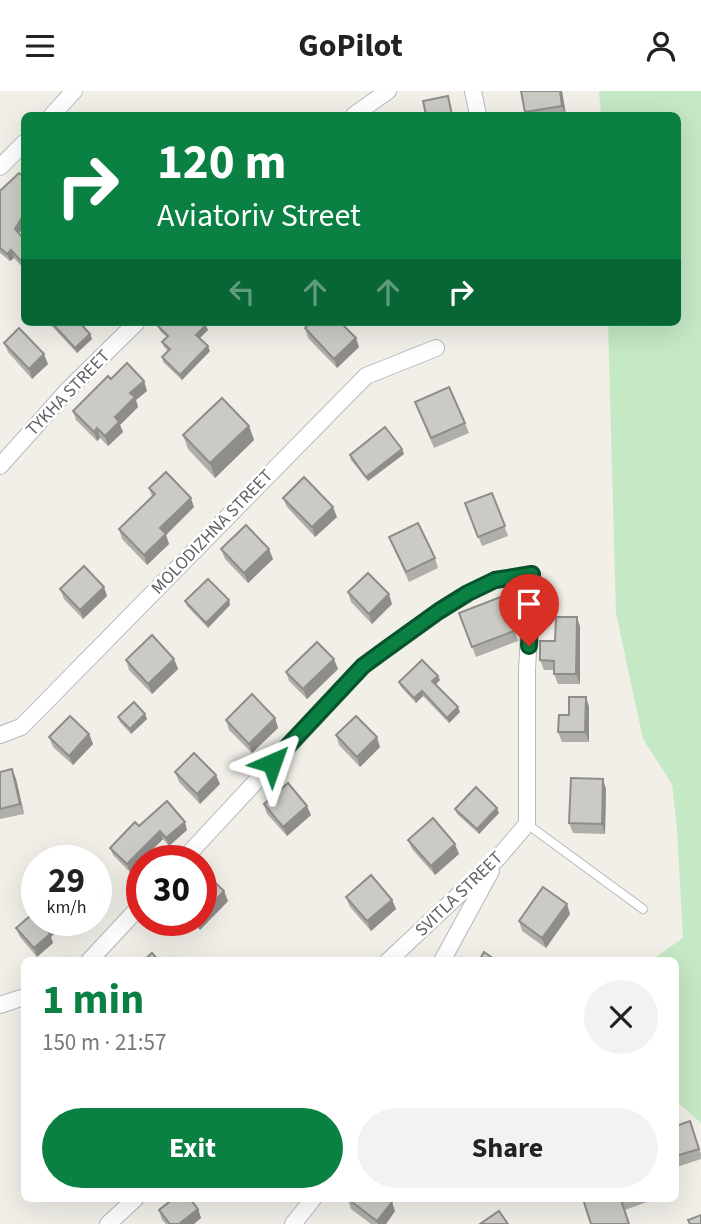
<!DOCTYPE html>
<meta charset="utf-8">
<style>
:root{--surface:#fff;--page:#f2f2f2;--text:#222;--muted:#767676;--accent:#0b8043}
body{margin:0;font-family:"Source Sans 3",sans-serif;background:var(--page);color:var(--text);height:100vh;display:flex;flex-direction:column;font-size:26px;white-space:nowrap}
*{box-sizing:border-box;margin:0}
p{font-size:23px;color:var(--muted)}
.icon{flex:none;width:38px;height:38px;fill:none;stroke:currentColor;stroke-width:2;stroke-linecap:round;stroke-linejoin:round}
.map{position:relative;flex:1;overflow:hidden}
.details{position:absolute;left:21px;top:866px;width:658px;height:245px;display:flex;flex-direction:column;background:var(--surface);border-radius:10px;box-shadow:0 7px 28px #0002}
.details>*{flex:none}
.banner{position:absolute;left:21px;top:21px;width:660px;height:214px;border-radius:10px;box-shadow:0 7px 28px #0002;background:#0b8043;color:#fff;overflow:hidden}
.speed{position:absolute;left:21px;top:754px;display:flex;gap:14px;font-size:35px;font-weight:700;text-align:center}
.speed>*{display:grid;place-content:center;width:91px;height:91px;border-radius:50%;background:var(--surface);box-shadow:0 7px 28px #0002;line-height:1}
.speed small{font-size:18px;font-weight:400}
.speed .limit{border:10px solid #d22;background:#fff;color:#111}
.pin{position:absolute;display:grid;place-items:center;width:60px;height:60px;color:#fff;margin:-72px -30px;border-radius:50% 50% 50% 0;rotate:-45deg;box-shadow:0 0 7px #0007}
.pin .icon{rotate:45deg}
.me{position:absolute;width:77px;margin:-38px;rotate:43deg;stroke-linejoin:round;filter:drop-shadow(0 0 5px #0008)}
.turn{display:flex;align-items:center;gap:24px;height:147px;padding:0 21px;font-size:32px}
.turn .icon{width:91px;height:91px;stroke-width:2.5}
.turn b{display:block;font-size:49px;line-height:60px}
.lanes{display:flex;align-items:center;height:66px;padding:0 21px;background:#0003;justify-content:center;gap:35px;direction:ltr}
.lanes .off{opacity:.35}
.round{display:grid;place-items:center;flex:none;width:74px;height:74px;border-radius:37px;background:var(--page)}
.summary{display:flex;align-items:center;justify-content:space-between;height:119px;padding:0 21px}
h1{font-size:42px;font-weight:700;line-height:52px;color:var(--accent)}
.cta{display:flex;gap:14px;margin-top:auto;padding:14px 21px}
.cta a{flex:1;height:80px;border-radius:42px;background:var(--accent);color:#fff;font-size:28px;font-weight:700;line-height:80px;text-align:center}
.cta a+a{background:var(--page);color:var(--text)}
header{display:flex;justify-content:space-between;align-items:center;height:91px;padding:0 21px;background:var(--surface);font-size:32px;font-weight:700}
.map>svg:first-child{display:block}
.green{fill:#c5e8c5}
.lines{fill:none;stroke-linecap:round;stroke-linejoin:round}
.lane-casing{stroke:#b5b8bc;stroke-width:10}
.street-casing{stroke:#b5b8bc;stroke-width:18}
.lane{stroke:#fff;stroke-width:8}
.street{stroke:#fff;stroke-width:16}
.wall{fill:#afaea9}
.shaded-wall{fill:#8f8d8a}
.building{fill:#cccac5;stroke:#8f8d8a;stroke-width:2}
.route-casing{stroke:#07532c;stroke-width:18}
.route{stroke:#0b8043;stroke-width:12}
.labels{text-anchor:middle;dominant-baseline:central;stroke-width:5;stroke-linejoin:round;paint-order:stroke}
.street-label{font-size:18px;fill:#5f6368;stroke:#fff}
</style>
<header><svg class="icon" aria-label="menu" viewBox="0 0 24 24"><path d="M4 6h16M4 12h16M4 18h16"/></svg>GoPilot<svg class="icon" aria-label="person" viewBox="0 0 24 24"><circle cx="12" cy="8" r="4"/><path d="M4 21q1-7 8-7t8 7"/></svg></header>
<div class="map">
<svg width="701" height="1133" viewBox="0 0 701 1133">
<rect width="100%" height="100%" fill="#f1efe8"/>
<!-- green -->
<path class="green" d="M599,0H701V1032L676,1010V870H650L683,847L677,738L672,693L643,648L616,522L608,231H677V24H601Z"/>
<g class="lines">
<!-- lane casing -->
<g class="lane-casing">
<path id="lane" d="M527,733L643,818"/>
</g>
<!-- street casing -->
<g class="street-casing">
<g id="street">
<path d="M473,0L478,24"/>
<path d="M52,24L74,0"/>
<path d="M354,24L388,0"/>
<path d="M0,76L24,52"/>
<path d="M0,375L67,300L137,231"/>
<path d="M0,644L21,636L34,623L366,285L436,257"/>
<path d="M182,770L363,575L439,520L468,502L495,489L532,483L527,579V733L498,767L388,870"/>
<path d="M89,870L142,813"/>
<path d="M442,870L491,780"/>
<path d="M0,914L24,906"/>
<path d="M108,1133L135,1108"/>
<path d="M293,1133L313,1108"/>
</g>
</g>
<!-- lane -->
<use href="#lane" class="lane"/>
<!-- street -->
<use href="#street" class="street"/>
</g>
<!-- wall -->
<g class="wall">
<path d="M521,0H562L566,24H526Z"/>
<path d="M24,86V134L19,142L24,148V178L14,167L10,170L0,162V100Z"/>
<path d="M48,231H79L90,243L92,248L77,262Z"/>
<path d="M158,235L208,239L199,247L210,260L182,289L163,271L162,266L168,260L164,256L162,251L167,246L160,240Z"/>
<path d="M305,237L359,256L337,277L308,247Z"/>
<path d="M4,252L48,273L32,288L8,261Z"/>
<path d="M111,288L144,290L147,300L136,309L138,316L120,334L123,341L108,355L100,347L97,350L76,329L73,320Z"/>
<path d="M415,311L465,332L469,342L434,357Z"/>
<path d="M249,335L254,349L215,387L188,358L183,344Z"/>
<path d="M404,363L368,390L351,369L350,364Z"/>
<path d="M149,397L194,416L166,444L169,453L147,474L122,448L119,438L152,405Z"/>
<path d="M492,402L508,445L482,455L465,412Z"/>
<path d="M283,407L337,426L315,446L287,416Z"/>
<path d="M389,446L435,467L438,477L409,491Z"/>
<path d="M221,458L273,468L248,492L225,468Z"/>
<path d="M60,498L107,505L83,528L64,508Z"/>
<path d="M348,501L392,513L372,533L351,511Z"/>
<path d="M503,505L518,550L476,566L459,522Z"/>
<path d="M229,509L230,514L208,537L187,515L185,510Z"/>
<path d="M577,526L580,536V593H558L554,583V579H544L540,569L555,550Z"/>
<path d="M174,568L178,578L152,603L129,579L126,569Z"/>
<path d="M338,578L307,608L289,590L286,581Z"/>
<path d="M440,589L436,593L460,621L449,632L423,605L416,612L401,596L399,591Z"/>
<path d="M586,606L589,616V651H562L558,641L569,624Z"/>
<path d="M145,623L147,628L131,643L120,631L118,626Z"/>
<path d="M275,627L278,637L252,662L229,639L226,629Z"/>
<path d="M89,643L93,653L73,674L53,656L49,646Z"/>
<path d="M336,644L380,656L360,676L339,654Z"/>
<path d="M12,678L16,688L24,723L0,728V681Z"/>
<path d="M175,681L220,693L200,713L179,691Z"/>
<path d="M606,698L605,743L573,742L569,732Z"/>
<path d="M264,713L311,724L287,745L267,723Z"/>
<path d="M455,718L499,722L479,743L457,723Z"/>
<path d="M139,735L187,739L169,755L163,748L130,781L113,764L110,757Z"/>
<path d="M408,749L459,763L435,784L412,758Z"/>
<path d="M346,806L392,809L396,818L371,840L350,816Z"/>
<path d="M228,810L200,839L190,830H201Z"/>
<path d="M570,823L546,857L522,840L519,830Z"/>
<path d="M16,837L51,846L53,852L37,866L20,846Z"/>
<path d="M690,1030L701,1063V1068L677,1076L676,1070V1035Z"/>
<path d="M348,1108L395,1120L386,1133H371L351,1118Z"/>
<path d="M583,1108H646L647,1111L625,1119Z"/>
<path d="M198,1118L201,1127L194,1133H166L162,1129L159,1119Z"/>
</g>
<!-- shaded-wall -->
<g class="shaded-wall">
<path d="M560,0H562L566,24L562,15Z"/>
<path d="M24,123V134L18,145L15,138Z"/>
<path d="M11,159L14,167L10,170L7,163Z"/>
<path d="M206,234L208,239L198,249L196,244Z"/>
<path d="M90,243L92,248L77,262L75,257Z"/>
<path d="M356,247L359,256L337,277L334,268Z"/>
<path d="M208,255L210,260L182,289L180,284Z"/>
<path d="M44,263L48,273L32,288L29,278Z"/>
<path d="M144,290L147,300L136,309L138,316L120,334L123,341L108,355L105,345L115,326L130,302Z"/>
<path d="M249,335L254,349L215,387L210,372Z"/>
<path d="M97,337L100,347L97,350L94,341Z"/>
<path d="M402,358L404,363L368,390L366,386Z"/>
<path d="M191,407L194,416L166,444L169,453L147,474L144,464L160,437Z"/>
<path d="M333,416L337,426L315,446L312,436Z"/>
<path d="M269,458L273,468L248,492L244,482Z"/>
<path d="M104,496L107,505L83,528L80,519Z"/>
<path d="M389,503L392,513L372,533L369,523Z"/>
<path d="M229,509L230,514L208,537L206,532Z"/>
<path d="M577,526L580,536V593L576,583Z"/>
<path d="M174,568L178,578L152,603L148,593Z"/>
<path d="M334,568L338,578L307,608L303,598Z"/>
<path d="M438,585L440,589L434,595L432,590Z"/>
<path d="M422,600L423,605L416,612L414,607Z"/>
<path d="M586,606L589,616V651L585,641Z"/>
<path d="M458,616L460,621L449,632L447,627Z"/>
<path d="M145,623L147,628L131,643L130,638Z"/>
<path d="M275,627L278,637L252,662L249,653Z"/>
<path d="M89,643L93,653L73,674L69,665Z"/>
<path d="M377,646L380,656L360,676L357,666Z"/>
<path d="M12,678L16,688L24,723L20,713Z"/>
<path d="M216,684L220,693L200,713L197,703Z"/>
<path d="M603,688L606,698L605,743L602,733Z"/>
<path d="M307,715L311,724L287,745L283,736Z"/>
<path d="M497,717L499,722L479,743L477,738Z"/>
<path d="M185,731L187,739L169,755L166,747Z"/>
<path d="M160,740L163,748L130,781L127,773Z"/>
<path d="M455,753L459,763L435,784L431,775Z"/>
<path d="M224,800L228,810L200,839L197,830H201V825Z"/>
<path d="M392,809L396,818L371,840L367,830Z"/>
<path d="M567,813L570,823L546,857L542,847Z"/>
<path d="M54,830H68L51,846L53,852L37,866L34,857L46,838Z"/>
<path d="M159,830H168L161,835Z"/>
<path d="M392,1111L395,1120L386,1133H378L377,1130Z"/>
<path d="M198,1118L201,1127L194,1133H179Z"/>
</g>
<!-- building -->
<g class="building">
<path d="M521,0H560L562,15L525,21Z"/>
<path d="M448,5L452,24H426L423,10Z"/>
<path d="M19,82L24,86V123L15,138L24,148V173L11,159L7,163L0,157V100Z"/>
<path d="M51,231H79L90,243L75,257Z"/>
<path d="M162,231H203L206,234L196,244L208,255L180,284L162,266L170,258L162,251L168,245L158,235Z"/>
<path d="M311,231H340L356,247L334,268L305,237Z"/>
<path d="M19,237L44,263L29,278L4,252Z"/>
<path d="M127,272L144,290L130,302L135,306L115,326L119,331L105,345L97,337L94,341L73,320L108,285L111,288Z"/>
<path d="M449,296L465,332L431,347L415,311Z"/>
<path d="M222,307L249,335L210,372L183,344Z"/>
<path d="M385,336L402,358L366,386L350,364Z"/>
<path d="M166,381L191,407L160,437L166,443L144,464L119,438L155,403L149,397Z"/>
<path d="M304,386L333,416L312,436L283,407Z"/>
<path d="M492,402L505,435L478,446L465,412Z"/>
<path d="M418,432L435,467L406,481L389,446Z"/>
<path d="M246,434L269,458L244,482L221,458Z"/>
<path d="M84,475L104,496L80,519L60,498Z"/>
<path d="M368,482L389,503L369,523L348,501Z"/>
<path d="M208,488L229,509L206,532L185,510Z"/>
<path d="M503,505L514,540L472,556L459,522Z"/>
<path d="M556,526H577L576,583H554V570L540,569V550H555Z"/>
<path d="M152,544L174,568L148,593L126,569Z"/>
<path d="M317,551L334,568L303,598L286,581Z"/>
<path d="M422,569L438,585L432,590L458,616L447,627L422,600L414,607L399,591Z"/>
<path d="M252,603L275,627L249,653L226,629Z"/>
<path d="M569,606H586L585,641H558L559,624H569Z"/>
<path d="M134,611L145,623L130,638L118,626Z"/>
<path d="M70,625L89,643L69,665L49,646Z"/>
<path d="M356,625L377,646L357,666L336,644Z"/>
<path d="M194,662L216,684L197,703L175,681Z"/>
<path d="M12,678L20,713L0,718V681Z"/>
<path d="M571,687L603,688L602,733L569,732Z"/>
<path d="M288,692L307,715L283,736L264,713Z"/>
<path d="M476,696L497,717L477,738L455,718Z"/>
<path d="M167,710L185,731L166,747L160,740L127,773L110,757L135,731L139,735Z"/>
<path d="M433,727L455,753L431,775L408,749Z"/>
<path d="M206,783L224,800L201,825V788Z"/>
<path d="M371,784L392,809L367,830L346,806Z"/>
<path d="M543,796L567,813L542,847L519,830Z"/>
<path d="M37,819V830H54L46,838L50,843L34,857L16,837Z"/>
<path d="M484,861L497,870H479Z"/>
<path d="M152,862L159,870H143Z"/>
<path d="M690,1030L699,1058L676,1065V1035Z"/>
<path d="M173,1108H190L198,1118L179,1133H170L159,1119Z"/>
<path d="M348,1108H388L392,1111L377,1130Z"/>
<path d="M583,1108H624L621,1109L629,1133H591Z"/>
<path d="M499,1120L508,1133H480Z"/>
<path d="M701,1124V1133H690L688,1129Z"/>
</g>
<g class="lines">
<!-- route casing -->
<g class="route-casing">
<path id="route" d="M272,672L363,575L382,561L439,520L468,502L495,489L532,483L529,555"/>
</g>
<!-- route -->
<use href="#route" class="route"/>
</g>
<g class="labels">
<!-- street labels -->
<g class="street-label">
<text transform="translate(68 302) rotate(-46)">TYKHA STREET</text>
<text transform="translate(212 441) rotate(-46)">MOLODIZHNA STREET</text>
<text transform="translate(459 803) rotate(-44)">SVITLA STREET</text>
</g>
</g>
</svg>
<div class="speed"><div>29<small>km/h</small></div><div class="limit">30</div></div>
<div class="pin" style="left:529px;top:555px;background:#d93025"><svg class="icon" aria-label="arrive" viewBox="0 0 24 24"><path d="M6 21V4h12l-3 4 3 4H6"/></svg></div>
<svg class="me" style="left:272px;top:672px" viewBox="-20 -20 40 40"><path d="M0-17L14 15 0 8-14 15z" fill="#0b8043" stroke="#fff" stroke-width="4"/></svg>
<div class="banner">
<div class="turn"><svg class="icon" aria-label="right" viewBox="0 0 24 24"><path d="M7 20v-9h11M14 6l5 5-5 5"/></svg><div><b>120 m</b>Aviatoriv Street</div></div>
<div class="lanes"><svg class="icon off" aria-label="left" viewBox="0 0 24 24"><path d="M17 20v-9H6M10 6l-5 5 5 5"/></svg><svg class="icon off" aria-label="ahead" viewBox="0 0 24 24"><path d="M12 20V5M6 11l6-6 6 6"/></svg><svg class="icon off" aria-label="ahead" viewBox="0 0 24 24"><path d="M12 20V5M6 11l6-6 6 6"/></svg><svg class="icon" aria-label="right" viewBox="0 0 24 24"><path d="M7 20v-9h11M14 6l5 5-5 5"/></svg></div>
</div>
<section class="details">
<div class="summary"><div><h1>1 min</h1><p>150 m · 21:57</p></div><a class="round"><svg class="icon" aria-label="close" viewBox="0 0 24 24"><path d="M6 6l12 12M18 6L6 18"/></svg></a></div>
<div class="cta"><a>Exit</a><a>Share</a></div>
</section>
</div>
